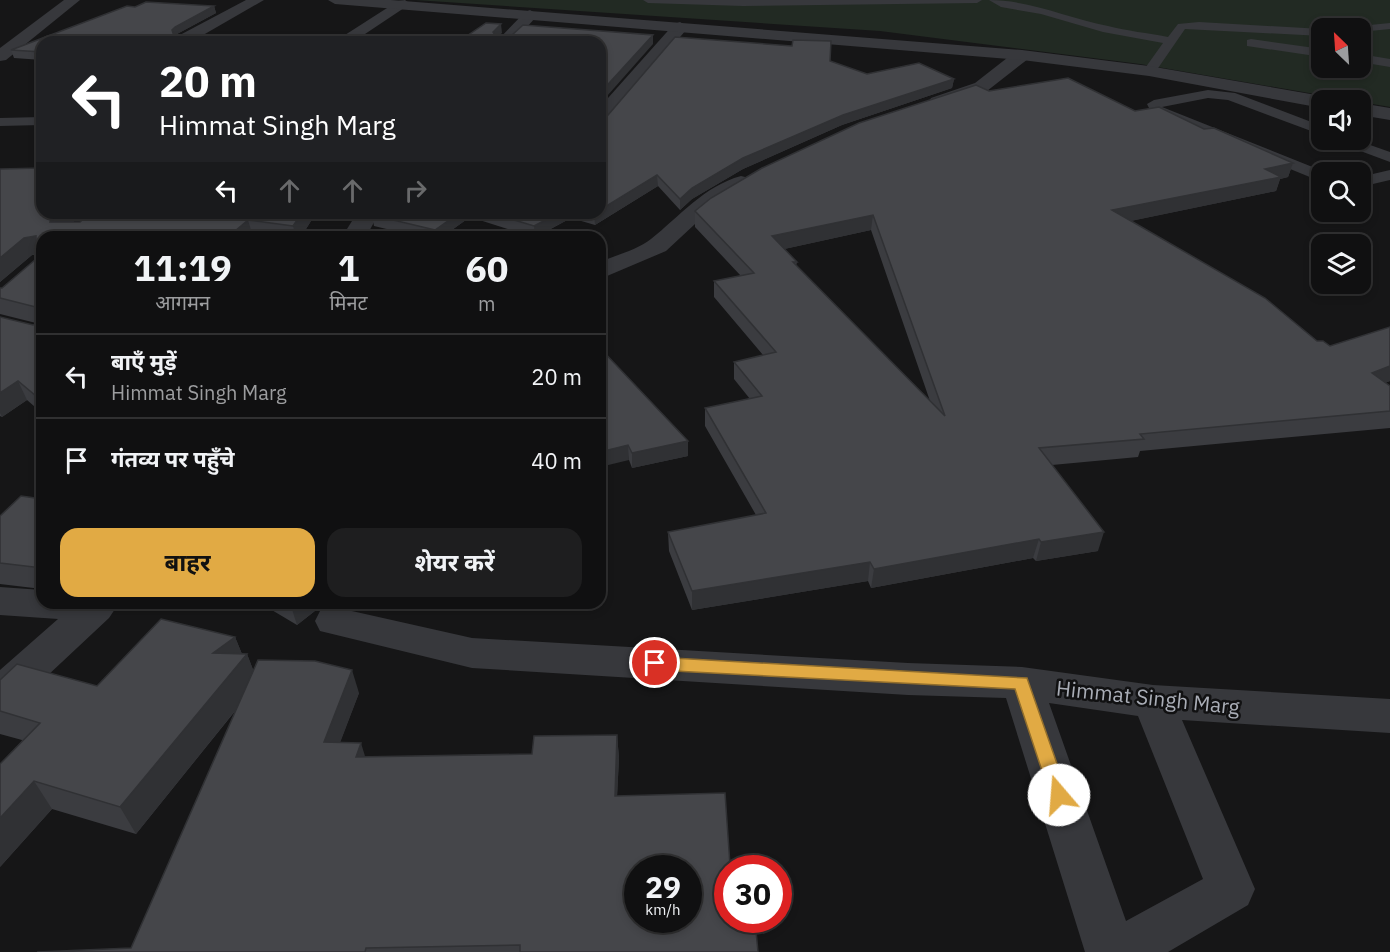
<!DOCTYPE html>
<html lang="hi">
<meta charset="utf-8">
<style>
:root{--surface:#101011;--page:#1e1e1f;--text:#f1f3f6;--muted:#9c9d9f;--line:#303031;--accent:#e1aa44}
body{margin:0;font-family:"IBM Plex Sans","Noto Sans Devanagari",sans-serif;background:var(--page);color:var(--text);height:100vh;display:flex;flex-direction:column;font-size:22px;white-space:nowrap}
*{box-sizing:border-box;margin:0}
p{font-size:20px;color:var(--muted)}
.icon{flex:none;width:33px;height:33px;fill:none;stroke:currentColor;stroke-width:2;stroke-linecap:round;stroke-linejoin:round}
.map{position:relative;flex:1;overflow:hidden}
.side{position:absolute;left:36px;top:231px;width:570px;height:378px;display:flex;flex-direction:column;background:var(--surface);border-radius:18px;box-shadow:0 3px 9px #0003,0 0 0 2px var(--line)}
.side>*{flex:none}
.hud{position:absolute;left:36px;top:36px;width:570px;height:183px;border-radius:18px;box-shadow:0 3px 9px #0003,0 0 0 2px var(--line);background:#202124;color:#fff;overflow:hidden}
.needle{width:39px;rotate:335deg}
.buttons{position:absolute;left:1311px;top:18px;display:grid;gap:12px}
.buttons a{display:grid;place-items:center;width:60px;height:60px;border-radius:12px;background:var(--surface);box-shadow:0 3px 9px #0003,0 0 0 2px var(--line);font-size:30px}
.speed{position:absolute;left:624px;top:855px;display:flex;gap:12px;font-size:30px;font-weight:700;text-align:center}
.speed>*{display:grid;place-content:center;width:78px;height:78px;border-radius:50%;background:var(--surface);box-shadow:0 3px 9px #0003,0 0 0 2px var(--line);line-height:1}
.speed small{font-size:15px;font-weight:400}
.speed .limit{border:9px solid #d22;background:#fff;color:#111}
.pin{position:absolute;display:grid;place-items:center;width:51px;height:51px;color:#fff;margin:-26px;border:3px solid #fff;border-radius:50%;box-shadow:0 2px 6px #0007}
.me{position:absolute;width:66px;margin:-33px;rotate:342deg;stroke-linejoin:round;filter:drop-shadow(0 0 4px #0008)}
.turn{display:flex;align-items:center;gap:21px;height:126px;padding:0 24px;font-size:27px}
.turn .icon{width:78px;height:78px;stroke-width:2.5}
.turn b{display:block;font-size:42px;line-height:51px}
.lanes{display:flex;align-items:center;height:57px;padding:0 24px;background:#0003;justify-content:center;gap:30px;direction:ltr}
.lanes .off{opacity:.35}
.eta{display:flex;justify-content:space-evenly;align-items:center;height:102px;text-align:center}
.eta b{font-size:36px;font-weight:700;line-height:42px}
.button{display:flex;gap:12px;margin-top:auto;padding:12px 24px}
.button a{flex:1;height:69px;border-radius:18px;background:var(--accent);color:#111;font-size:24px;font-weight:700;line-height:69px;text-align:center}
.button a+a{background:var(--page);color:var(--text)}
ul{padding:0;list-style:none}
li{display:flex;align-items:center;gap:18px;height:84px;padding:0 24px;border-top:2px solid var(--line)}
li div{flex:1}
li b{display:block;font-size:22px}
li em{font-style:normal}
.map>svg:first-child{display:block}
.green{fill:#222a23;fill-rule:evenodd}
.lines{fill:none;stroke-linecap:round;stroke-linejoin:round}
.service{fill:#37383c;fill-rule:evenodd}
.minor{fill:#37383c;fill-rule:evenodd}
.tertiary{fill:#37383c;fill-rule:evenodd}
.wall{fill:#3b3c40;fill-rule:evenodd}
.shaded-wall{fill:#303134}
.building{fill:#45464a;stroke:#303134;stroke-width:1.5;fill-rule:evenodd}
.route{fill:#e1aa44;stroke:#926e2c;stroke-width:1.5}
.labels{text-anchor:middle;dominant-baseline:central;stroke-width:5;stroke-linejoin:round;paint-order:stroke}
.near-street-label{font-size:21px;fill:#a9adb6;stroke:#111112}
</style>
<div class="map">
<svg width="1390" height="952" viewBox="0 0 1390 952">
<rect width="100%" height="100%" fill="#161617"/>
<!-- green -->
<path class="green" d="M415,0H1390V107L1140,64L880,31ZM1322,28H1360V68H1322Z"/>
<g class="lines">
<!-- service -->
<g class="service">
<path d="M643,0H982L977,3L743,6L648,3Z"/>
<path d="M989,0C1029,0 1068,18 1108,26C1127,31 1148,33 1168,37L1178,24L1199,22L1322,29V36L1185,29L1154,74L1149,75L1143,71L1163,43L1103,32L1041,14L1001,7Z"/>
<path d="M1390,23V29L1360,32V28H1355L1360,26Z"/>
<path d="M1251,39L1322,49V57L1247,46V40Z"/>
<path d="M1360,54L1390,59V67L1360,62Z"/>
<path d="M1208,90L1235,93L1322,126V135L1228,100L1208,98L1162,107L1325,172H1322V182L1151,112L1147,104L1154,100Z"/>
<path d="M42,117V125L0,126V118Z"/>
<path d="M1337,140H1356L1390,152V162L1339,143Z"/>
<path d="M1390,170V180L1360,187V177Z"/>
</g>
<!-- minor -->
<g class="minor">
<path d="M64,0H80L6,60L0,61V48Z"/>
<path d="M246,0H264L191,42H178L176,39L178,36Z"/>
<path d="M398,1L405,0L410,4L353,42H334Z"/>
<path d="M530,10L538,15L513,42H496L525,12Z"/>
<path d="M680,22L688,27L686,30L607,123L600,125V107L674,24Z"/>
<path d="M1022,50L1030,55L1028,59L987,91L938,108L931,106L929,102L931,98L975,83L1016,51Z"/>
<path d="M741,176L749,178L752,183L749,188L709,211L666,251L600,279V262C616,255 637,250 651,239C679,217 704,186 741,176Z"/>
<path d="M357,213H379L366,237H342Z"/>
<path d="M0,587L42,590V603H119L109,618L15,706L0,710V670L58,619L0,615Z"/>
<path d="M334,607L472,638L908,663L1022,667L1153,685L1390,699V733L1182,720L1255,889L1248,905L1168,952H1085L1006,698L908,695L472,668L320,631L315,621L320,611ZM1049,703L1138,716L1203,879L1126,921Z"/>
</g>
<!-- tertiary -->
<g class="tertiary">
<path d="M328,0H391L1022,50L1149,66L1322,96L1330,100H1322V108L1149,76L1022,60L335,4Z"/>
<path d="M1360,103L1390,108V120L1360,115Z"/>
</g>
</g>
<!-- wall -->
<g class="wall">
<path d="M214,6L216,13L177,34L176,36L42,42V60L14,58L11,50L135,7Z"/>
<path d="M830,61L867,74L954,79L952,88L842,125L743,169L692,199L680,210L658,186L595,225L571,218L536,237H533L470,217L442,237H420L374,226L372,215L373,213H600Z"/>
<path d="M989,91L1135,111L1293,163L1288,177L1280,179L1276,191L1130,221L1317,341L1330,346L1390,327V381L1385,383L1390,386V428L1140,451L1138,457L1052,465L1098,551L1036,561L1033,558L871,588L868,581L692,610L669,551L668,532L756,515L705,426V408L750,399L734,379V362L763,355L714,297V281L741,276L695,227V211ZM871,230L930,401L796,266L797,262L784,249Z"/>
<path d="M0,169L42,213H83L73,222H80L90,213H316L301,237H42V413L27,400L2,417L0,416V317L33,325L36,323L0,314V288H2L36,259V255H32L0,282Z"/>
<path d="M335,213H355L350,221L336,217Z"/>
<path d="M600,348L688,456L632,468L629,460Z"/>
<path d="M42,499V589L0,584V516Z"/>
<path d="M260,603H325L297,625Z"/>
<path d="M235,637L242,654H247L253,670L359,693L340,742L365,757L532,754L617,735L619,758L617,796L730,865L758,952H37L131,948L236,710L136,834L52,809L0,867L22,740L0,734V680L97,686Z"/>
</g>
<!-- shaded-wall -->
<g class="shaded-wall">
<path d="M214,6L216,13L177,34L174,38L172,30L175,27Z"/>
<path d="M501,24L502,33L494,40L493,32Z"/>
<path d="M653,35V44L600,104V93Z"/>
<path d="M183,37L184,42H173Z"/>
<path d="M954,79L952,88L842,125L743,169L692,199L680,210V199L692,188L743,158L843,115Z"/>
<path d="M1293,163L1288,177L1280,179L1276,191L1107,226L1112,210L1265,169Z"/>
<path d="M657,175L658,186L595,225L594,214L600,213V210Z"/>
<path d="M57,213H83L58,235L50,222L51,219Z"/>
<path d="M302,213H316L301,237H296L293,226Z"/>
<path d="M348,213H355L350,221Z"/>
<path d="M459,213H470V217L442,237H436L435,230Z"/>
<path d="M559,213H571V218L535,237L534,226Z"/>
<path d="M873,215L871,230L771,252L772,236Z"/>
<path d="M248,220L253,237H228Z"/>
<path d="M36,236L42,253L32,255L0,282V258L24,238Z"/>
<path d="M1390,366V381L1363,390L1372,373Z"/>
<path d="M18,381L27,400L2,417L0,413V393Z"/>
<path d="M688,441V456L632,468V453Z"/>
<path d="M628,445L629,460L600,467V452Z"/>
<path d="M1104,532L1098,551L1036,561L1041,542Z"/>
<path d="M1039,539L1033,558L871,588L874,569Z"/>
<path d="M870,562L868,581L692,610V591Z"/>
<path d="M290,603H325L297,625Z"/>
<path d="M235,637L244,659L247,654L258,682L136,834L120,807L213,653Z"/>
<path d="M352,670L359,693L332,764L324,742Z"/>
<path d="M617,735L619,758L616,819L615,796Z"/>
<path d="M361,743L368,766L356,757Z"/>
<path d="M34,781L52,809L0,867V818Z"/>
</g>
<!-- building -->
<g class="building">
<path d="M146,2L214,6L175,27L172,30L174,36L183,37L173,42H42V52L11,50L127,6L135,7Z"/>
<path d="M486,23L501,24L493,32L495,35H512L523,25L653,35L600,93V42H458Z"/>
<path d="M675,37L792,46L793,40L831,41L830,61L867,74L919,63L954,79L843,115L743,158L692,188L680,199L657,175L600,210V117L608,115Z"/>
<path d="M1068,78L1135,111L1159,107L1204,129L1214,128L1293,163L1265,169L1281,177L1112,210L1265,298L1317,341H1323L1330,346L1390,327V366L1372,373L1390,386V411L1140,434L1144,439L1039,448L1104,532L1041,542L1039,539L874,569L870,562L692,591L668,532L766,513L705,408L762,396L734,362L776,352L714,281L754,273L695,211L711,198L762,168L859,123L976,85L989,91ZM873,215L945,416L793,262H797L772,236Z"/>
<path d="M42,168V213H57L51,219L50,222H80L90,213H302L293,226L248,220L228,237H42V401L18,381L0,393V317L33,325L36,323V307L0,298V288H2L36,259V236L24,238L0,258V169Z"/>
<path d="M373,213H459L435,230L372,215Z"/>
<path d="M491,213H559L534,226Z"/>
<path d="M600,348L688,441L632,453L628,445L600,452Z"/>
<path d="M21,496L42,499V568L0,563V516Z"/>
<path d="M161,619L235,637L213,653L247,654L120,807L34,781L0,818V764L40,723L0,711V680L17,664L97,686Z"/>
<path d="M258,660L315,661L352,670L324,742L361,743L356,757L532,754L534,736L617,735L615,796L725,793L730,865L751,864L752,868H728V920H755L758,952H520V945L366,948L365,952H37L131,948ZM638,868H688V920H638Z"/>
</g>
<!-- route -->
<path class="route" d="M655,657L1027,678L1068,795L1065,801L1059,803L1052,801L1015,689L655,670L649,668L647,663L649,659Z"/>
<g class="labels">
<!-- near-street labels -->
<g class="near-street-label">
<text transform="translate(1148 697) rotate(6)">Himmat Singh Marg</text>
</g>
</g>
</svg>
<div class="buttons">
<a><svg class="needle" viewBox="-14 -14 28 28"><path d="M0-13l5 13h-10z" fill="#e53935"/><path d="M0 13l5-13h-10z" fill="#9c9d9f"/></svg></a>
<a><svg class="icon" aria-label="sound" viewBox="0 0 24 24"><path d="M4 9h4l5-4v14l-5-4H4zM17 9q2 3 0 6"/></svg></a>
<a><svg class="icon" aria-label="search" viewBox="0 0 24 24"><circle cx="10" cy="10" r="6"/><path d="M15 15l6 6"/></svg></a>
<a><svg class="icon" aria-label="layers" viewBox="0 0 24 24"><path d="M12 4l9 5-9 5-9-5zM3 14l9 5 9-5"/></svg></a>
</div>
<div class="speed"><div>29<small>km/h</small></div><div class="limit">30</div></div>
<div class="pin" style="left:655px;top:663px;background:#d93025"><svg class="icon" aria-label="arrive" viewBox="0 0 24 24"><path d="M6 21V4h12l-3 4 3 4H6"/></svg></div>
<svg class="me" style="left:1059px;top:795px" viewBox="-20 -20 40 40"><circle r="19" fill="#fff"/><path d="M0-13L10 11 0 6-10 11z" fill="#e1aa44"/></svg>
<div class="hud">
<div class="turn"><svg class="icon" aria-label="left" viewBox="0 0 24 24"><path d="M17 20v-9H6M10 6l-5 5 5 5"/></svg><div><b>20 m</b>Himmat Singh Marg</div></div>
<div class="lanes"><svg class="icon" aria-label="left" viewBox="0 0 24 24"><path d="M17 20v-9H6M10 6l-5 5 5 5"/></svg><svg class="icon off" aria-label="ahead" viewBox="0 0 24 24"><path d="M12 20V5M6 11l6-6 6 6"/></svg><svg class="icon off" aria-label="ahead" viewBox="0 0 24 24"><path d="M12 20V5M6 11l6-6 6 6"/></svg><svg class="icon off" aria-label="right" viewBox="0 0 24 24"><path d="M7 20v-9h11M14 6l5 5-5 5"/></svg></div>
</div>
<section class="side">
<div class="eta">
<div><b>11:19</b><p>आगमन</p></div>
<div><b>1</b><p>मिनट</p></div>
<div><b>60</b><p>m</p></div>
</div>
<ul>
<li><svg class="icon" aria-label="left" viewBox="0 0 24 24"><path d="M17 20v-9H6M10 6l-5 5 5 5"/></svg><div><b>बाएँ मुड़ें</b><p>Himmat Singh Marg</p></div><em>20 m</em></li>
<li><svg class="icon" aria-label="arrive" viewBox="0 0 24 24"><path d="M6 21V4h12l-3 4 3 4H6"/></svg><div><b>गंतव्य पर पहुँचे</b></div><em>40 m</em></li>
</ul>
<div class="button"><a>बाहर</a><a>शेयर करें</a></div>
</section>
</div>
